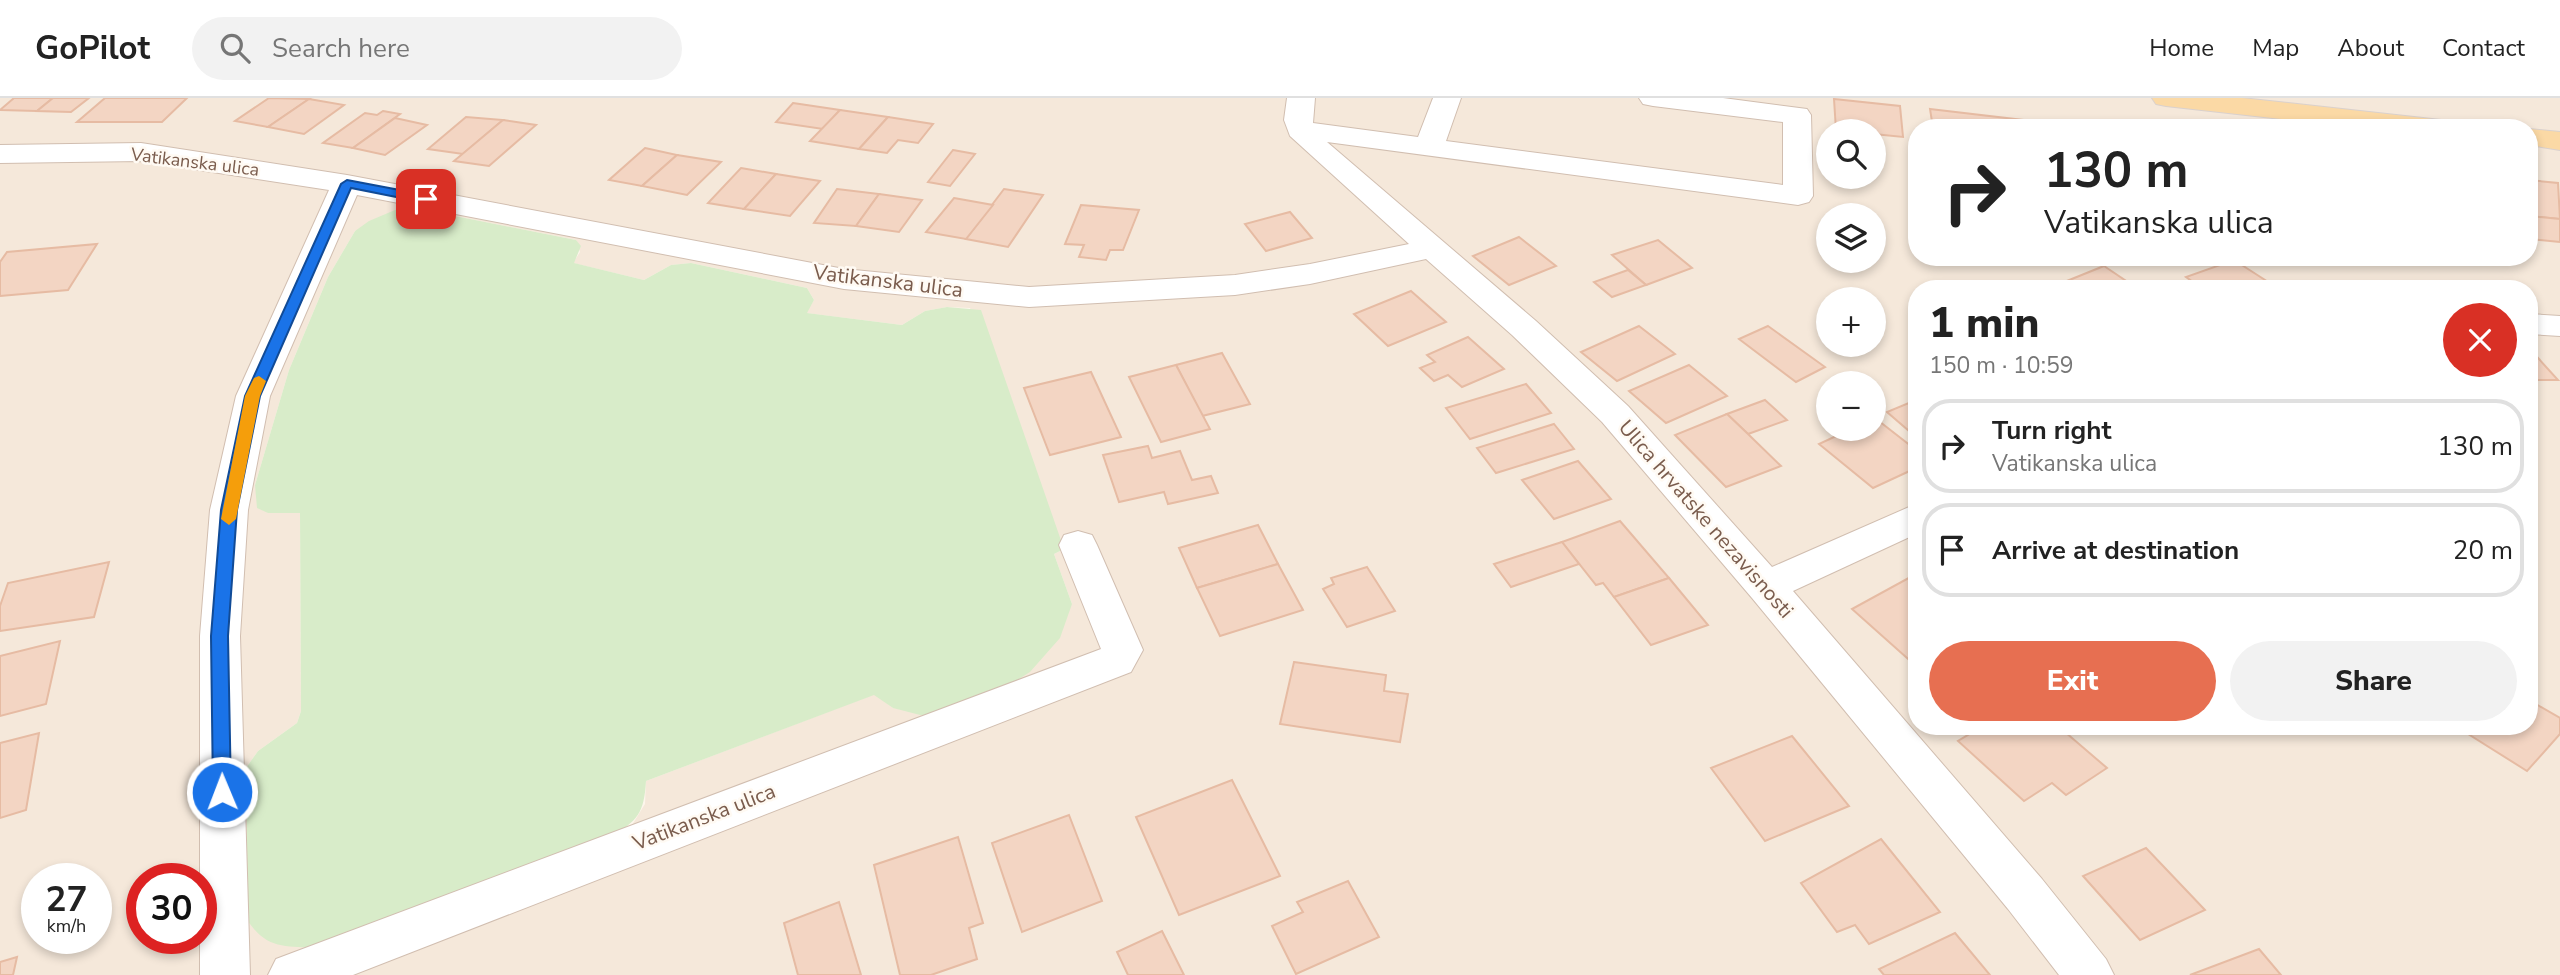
<!DOCTYPE html>
<meta charset="utf-8">
<style>
:root{--surface:#fff;--page:#f2f2f2;--text:#222;--muted:#767676;--line:#e0e0e0;--accent:#e76f51}
body{margin:0;font-family:"Nunito Sans",sans-serif;background:var(--page);color:var(--text);height:100vh;display:flex;flex-direction:column;font-size:26px;white-space:nowrap}
*{box-sizing:border-box;margin:0}
p{font-size:23px;color:var(--muted)}
.icon{flex:none;width:38px;height:38px;fill:none;stroke:currentColor;stroke-width:2;stroke-linecap:round;stroke-linejoin:round}
.map{position:relative;flex:1;overflow:hidden}
.drawer{position:absolute;left:1908px;top:182px;width:630px;height:455px;display:flex;flex-direction:column;background:var(--surface);border-radius:28px;box-shadow:0 4px 10px #0003}
.drawer>*{flex:none}
.banner{position:absolute;left:1908px;top:21px;width:630px;height:147px;border-radius:28px;box-shadow:0 4px 10px #0003;background:#fff;color:var(--text);overflow:hidden}
.buttons{position:absolute;left:1816px;top:21px;display:grid;gap:14px}
.buttons a{display:grid;place-items:center;width:70px;height:70px;border-radius:50%;background:var(--surface);box-shadow:0 4px 10px #0003;font-size:35px}
.speed{position:absolute;left:21px;top:765px;display:flex;gap:14px;font-size:35px;font-weight:700;text-align:center}
.speed>*{display:grid;place-content:center;width:91px;height:91px;border-radius:50%;background:var(--surface);box-shadow:0 4px 10px #0003;line-height:1}
.speed small{font-size:18px;font-weight:400}
.speed .limit{border:10px solid #d22;background:#fff;color:#111}
.pin{position:absolute;display:grid;place-items:center;width:60px;height:60px;color:#fff;margin:-30px;border-radius:14px;box-shadow:0 4px 10px #0006}
.me{position:absolute;width:77px;margin:-38px;rotate:359deg;stroke-linejoin:round;filter:drop-shadow(0 0 5px #0008)}
.turn{display:flex;align-items:center;gap:24px;height:147px;padding:0 21px;font-size:32px}
.turn .icon{width:91px;height:91px;stroke-width:2.5}
.turn b{display:block;font-size:49px;line-height:60px}
.round{display:grid;place-items:center;flex:none;width:74px;height:74px;border-radius:37px;background:var(--page)}
.overview{display:flex;align-items:center;justify-content:space-between;height:119px;padding:0 21px}
h1{font-size:42px;font-weight:800;line-height:52px}
.button{display:flex;gap:14px;margin-top:auto;padding:14px 21px}
.button a{flex:1;height:80px;border-radius:42px;background:var(--accent);color:#fff;font-size:28px;font-weight:800;line-height:80px;text-align:center}
.button a+a{background:var(--page);color:var(--text)}
ul{padding:0;list-style:none}
li{display:flex;align-items:center;gap:21px;height:94px;margin:0 14px 10px;padding:0 7px;border:4px solid var(--line);border-radius:28px}
li div{flex:1}
li b{display:block;font-size:26px}
li em{font-style:normal}
header{display:flex;align-items:center;gap:42px;box-sizing:border-box;height:98px;padding:0 35px;background:var(--surface);border-bottom:2px solid var(--line)}
header strong{font-size:33px}
nav{display:flex;gap:38px;margin-inline-start:auto;font-size:24px}
.search{width:490px;height:63px;background:var(--page);display:flex;align-items:center;gap:18px;box-sizing:border-box;padding:0 24px;border-radius:38px;color:var(--muted);font-size:26px}
.map>svg:first-child{display:block}
.residential{fill:#f5e8da;fill-rule:evenodd}
.green{fill:#d8ecc9}
.building{fill:#f3d5c3;stroke:#e6bba3;stroke-width:2}
.lines{fill:none;stroke-linecap:round;stroke-linejoin:round}
.minor-casing{stroke:#d1beb0;stroke-width:2}
.major-casing{stroke:#dad1cd;stroke-width:2}
.minor{fill:#fff;fill-rule:evenodd}
.major{fill:#fbd9a5;fill-rule:evenodd}
.route{fill:#1a73e8;stroke:#114b97;stroke-width:2}
.slow{fill:#f59e0b}
.labels{text-anchor:middle;dominant-baseline:central;stroke-width:5;stroke-linejoin:round;paint-order:stroke}
.far-street-label{font-size:18px;fill:#7a5c4d;stroke:#fffaf3}
.street-label{font-size:21px;fill:#7a5c4d;stroke:#fffaf3}
</style>
<header>
<strong>GoPilot</strong>
<div class="search"><svg class="icon" aria-label="search" viewBox="0 0 24 24"><circle cx="10" cy="10" r="6"/><path d="M15 15l6 6"/></svg>Search here</div>
<nav><a>Home</a><a>Map</a><a>About</a><a>Contact</a></nav>
</header>
<div class="map">
<svg width="2560" height="877" viewBox="0 0 2560 877">
<rect width="100%" height="100%" fill="#fdf6ec"/>
<!-- residential -->
<path class="residential" d="M0,0H2560V877H0ZM1916,30H2529V159H1916ZM1829,33H1874V79H1829ZM415,110L576,142L580,154L573,165L644,182L671,167L691,165L807,190L814,202L806,215L902,227L925,213L947,209L970,210L1064,451L1054,456L1072,506L893,610L875,596L646,683L645,706L632,727L610,739L246,670L258,653L297,625L301,613L300,415H268L255,387L289,272L328,179L355,133ZM1829,117H1874V163H1829ZM1916,191H2529V628H1916ZM1829,201H1874V247H1829ZM1829,285H1874V331H1829ZM37,780H96V840H37ZM142,780H201V840H142Z"/>
<!-- green -->
<path class="green" d="M415,110L576,142L581,148L574,165L644,182L671,167L691,165L807,190L814,202L807,215L902,227L925,213L947,209L981,212L1064,451L1054,456L1072,506L1060,540L1030,574L1003,591L928,619L893,610L874,597L646,683C644,715 638,723 610,739L318,850C286,848 267,852 248,823L246,670L258,653L297,625L301,613L300,415H268L257,410L255,387L289,272L328,179L355,133L369,123L395,112Z"/>
<!-- building -->
<g class="building">
<path d="M14,0H53L37,13L0,12Z"/>
<path d="M53,0H89L71,14L37,13Z"/>
<path d="M105,0H187L162,24H77Z"/>
<path d="M269,0L309,1L268,29L235,23Z"/>
<path d="M309,1L344,7L304,36L268,29Z"/>
<path d="M1834,1L1900,8L1903,39L1874,36V33L1836,32Z"/>
<path d="M793,5L840,12L823,31L776,24Z"/>
<path d="M1930,11L2023,22L2024,30H1933Z"/>
<path d="M840,12L888,19L859,51L810,43Z"/>
<path d="M383,13L400,16L353,50L323,45L365,15L377,17Z"/>
<path d="M466,19L503,22L463,56L428,51Z"/>
<path d="M888,19L933,26L918,45L898,42L887,55L859,51Z"/>
<path d="M395,20L427,27L385,57L353,50Z"/>
<path d="M503,22L536,27L489,68L454,63Z"/>
<path d="M2035,24L2087,28L2088,30H2037Z"/>
<path d="M645,50L677,57L642,88L609,82Z"/>
<path d="M953,52L975,56L950,88L928,84Z"/>
<path d="M677,57L721,64L687,97L642,88Z"/>
<path d="M741,70L776,76L744,111L708,105Z"/>
<path d="M776,76L820,83L790,118L744,111Z"/>
<path d="M2529,82L2558,85L2560,121L2529,118Z"/>
<path d="M837,91L879,96L856,128L814,125Z"/>
<path d="M1004,91L1043,97L1008,149L966,141Z"/>
<path d="M879,96L922,102L899,134L856,128Z"/>
<path d="M954,100L993,107L966,141L926,134Z"/>
<path d="M1081,107L1139,112L1123,152H1110L1106,162L1079,159L1084,147L1065,146Z"/>
<path d="M1290,114L1312,140L1266,153L1245,126Z"/>
<path d="M2529,118L2560,121V144L2531,141Z"/>
<path d="M1519,139L1556,168L1509,187L1473,158Z"/>
<path d="M1658,142L1692,170L1646,187L1612,157Z"/>
<path d="M97,146L68,192L0,198V164L7,154Z"/>
<path d="M2234,162L2279,191H2203L2186,179Z"/>
<path d="M2104,168L2138,191L2052,189Z"/>
<path d="M1628,172L1646,187L1612,199L1594,184Z"/>
<path d="M1411,193L1446,224L1388,248L1354,216Z"/>
<path d="M1639,228L1675,256L1617,283L1581,254Z"/>
<path d="M1768,228L1825,269L1796,284L1739,241Z"/>
<path d="M1468,239L1504,271L1462,289L1448,277L1434,283L1420,270L1435,264L1427,257Z"/>
<path d="M2529,250L2558,282H2529Z"/>
<path d="M1222,255L1250,306L1202,318L1176,267Z"/>
<path d="M1176,267L1210,331L1161,344L1129,279Z"/>
<path d="M1689,267L1727,298L1666,325L1629,293Z"/>
<path d="M1091,274L1121,339L1050,357L1024,290Z"/>
<path d="M1526,286L1551,315L1470,341L1446,310Z"/>
<path d="M1765,302L1787,322L1748,336L1727,316Z"/>
<path d="M1916,302V339L1887,314Z"/>
<path d="M1727,316L1748,336L1781,368L1726,389L1675,337Z"/>
<path d="M1875,320L1916,352V370L1873,390L1819,346L1851,331H1874Z"/>
<path d="M1554,326L1574,351L1496,375L1477,350Z"/>
<path d="M1148,348L1152,360L1180,353L1192,382L1211,378L1218,395L1168,406L1164,394L1119,404L1103,357Z"/>
<path d="M1578,363L1611,401L1554,421L1522,382Z"/>
<path d="M1620,423L1669,480L1614,499L1603,485L1596,487L1562,444Z"/>
<path d="M1258,427L1278,466L1197,490L1179,450Z"/>
<path d="M1562,444L1579,466L1511,489L1494,466Z"/>
<path d="M109,464L94,519L0,533V508L8,485Z"/>
<path d="M1278,466L1303,512L1220,538L1197,490Z"/>
<path d="M1367,469L1395,513L1347,529L1323,491L1334,486L1331,480Z"/>
<path d="M1916,476V568L1852,511Z"/>
<path d="M1669,480L1708,527L1651,547L1614,499Z"/>
<path d="M60,543L46,606L0,618V558Z"/>
<path d="M1294,564L1386,577L1384,593L1408,596L1400,644L1280,626Z"/>
<path d="M2529,602L2560,620V636L2527,673L2457,629L2529,628Z"/>
<path d="M1983,628H2058L2107,670L2066,697L2052,685L2024,703L1958,643Z"/>
<path d="M39,635L26,712L0,720V645Z"/>
<path d="M1792,638L1849,708L1765,743L1711,670Z"/>
<path d="M1232,682L1280,778L1179,817L1136,719Z"/>
<path d="M1069,717L1102,803L1022,834L992,745Z"/>
<path d="M958,739L983,825L969,830L977,861L931,877H900L874,767Z"/>
<path d="M1881,741L1940,814L1869,846L1855,827L1837,834L1801,785Z"/>
<path d="M2146,750L2205,812L2140,842L2083,778Z"/>
<path d="M1348,783L1379,839L1296,876L1272,828L1303,814L1297,804Z"/>
<path d="M839,804L861,877H798L784,825Z"/>
<path d="M1162,833L1184,877H1128L1117,854Z"/>
<path d="M1955,835L1990,877H1884L1879,871Z"/>
<path d="M2259,851L2281,877H2190Z"/>
<path d="M17,859L13,877H0V864Z"/>
</g>
<g class="lines">
<!-- minor casing -->
<g class="minor-casing">
<g id="minor">
<path d="M1287,0H1315L1313,25L1418,39L1433,0H1461L1446,43L1783,87V24L1653,8L1643,6L1639,0H1723L1807,11L1811,17L1813,98L1809,104L1798,107L1327,44L1536,223L1628,308L1772,469L1916,406V436L1793,493L2042,781L2106,861L2114,877H2059L2008,811L1752,500L1602,324L1512,237L1426,161L1310,186L1235,197L1029,209L844,191L357,97L270,298L248,412L240,538L250,877H200V538L210,412L236,298L329,92L141,63L0,65V47L141,45L347,77L844,171L1029,189L1235,177L1310,166L1409,146L1290,38L1284,22Z"/>
<path d="M2529,216L2560,218V238L2529,236Z"/>
<path d="M1078,433L1092,437L1097,447L1143,552L1131,574L353,877H268L276,861L1101,551L1059,447L1064,437Z"/>
</g>
</g>
<!-- major casing -->
<g class="major-casing">
<g id="major">
<path d="M2152,0H2242L2441,22L2451,24L2455,30H2362L2166,8L2156,6Z"/>
<path d="M2529,31L2560,34V52L2529,47Z"/>
</g>
</g>
<!-- minor -->
<use href="#minor" class="minor"/>
<!-- major -->
<use href="#major" class="major"/>
</g>
<!-- route -->
<path class="route" d="M347,82L426,97L432,101L426,105L351,90L260,298L237,412L228,538L231,694L228,700L222,702L215,700L213,694L211,538L221,412L245,298L341,86Z"/>
<!-- slow -->
<path class="slow" d="M259,278L266,283L260,298L236,421L229,427L221,421L245,298L254,280Z"/>
<g class="labels">
<!-- far-street labels -->
<g class="far-street-label">
<text transform="translate(195 64) rotate(7)">Vatikanska ulica</text>
</g>
<!-- street labels -->
<g class="street-label">
<text transform="translate(888 183) rotate(7)">Vatikanska ulica</text>
<text transform="translate(1706 421) rotate(49)">Ulica hrvatske nezavisnosti</text>
<text transform="translate(704 719) rotate(-21)">Vatikanska ulica</text>
</g>
</g>
</svg>
<div class="buttons">
<a><svg class="icon" aria-label="search" viewBox="0 0 24 24"><circle cx="10" cy="10" r="6"/><path d="M15 15l6 6"/></svg></a>
<a><svg class="icon" aria-label="layers" viewBox="0 0 24 24"><path d="M12 4l9 5-9 5-9-5zM3 14l9 5 9-5"/></svg></a>
<a>+</a>
<a>−</a>
</div>
<div class="speed"><div>27<small>km/h</small></div><div class="limit">30</div></div>
<div class="pin" style="left:426px;top:101px;background:#d93025"><svg class="icon" aria-label="arrive" viewBox="0 0 24 24"><path d="M6 21V4h12l-3 4 3 4H6"/></svg></div>
<svg class="me" style="left:222px;top:694px" viewBox="-20 -20 40 40"><circle r="17" fill="#1a73e8" stroke="#fff" stroke-width="3"/><path d="M0-11L8 9 0 5-8 9z" fill="#fff"/></svg>
<div class="banner">
<div class="turn"><svg class="icon" aria-label="right" viewBox="0 0 24 24"><path d="M7 20v-9h11M14 6l5 5-5 5"/></svg><div><b>130 m</b>Vatikanska ulica</div></div>
</div>
<section class="drawer">
<div class="overview"><div><h1>1 min</h1><p>150 m · 10:59</p></div><a class="round" style="background:#d93025;color:#fff"><svg class="icon" aria-label="close" viewBox="0 0 24 24"><path d="M6 6l12 12M18 6L6 18"/></svg></a></div>
<ul>
<li><svg class="icon" aria-label="right" viewBox="0 0 24 24"><path d="M7 20v-9h11M14 6l5 5-5 5"/></svg><div><b>Turn right</b><p>Vatikanska ulica</p></div><em>130 m</em></li>
<li><svg class="icon" aria-label="arrive" viewBox="0 0 24 24"><path d="M6 21V4h12l-3 4 3 4H6"/></svg><div><b>Arrive at destination</b></div><em>20 m</em></li>
</ul>
<div class="button"><a>Exit</a><a>Share</a></div>
</section>
</div>
